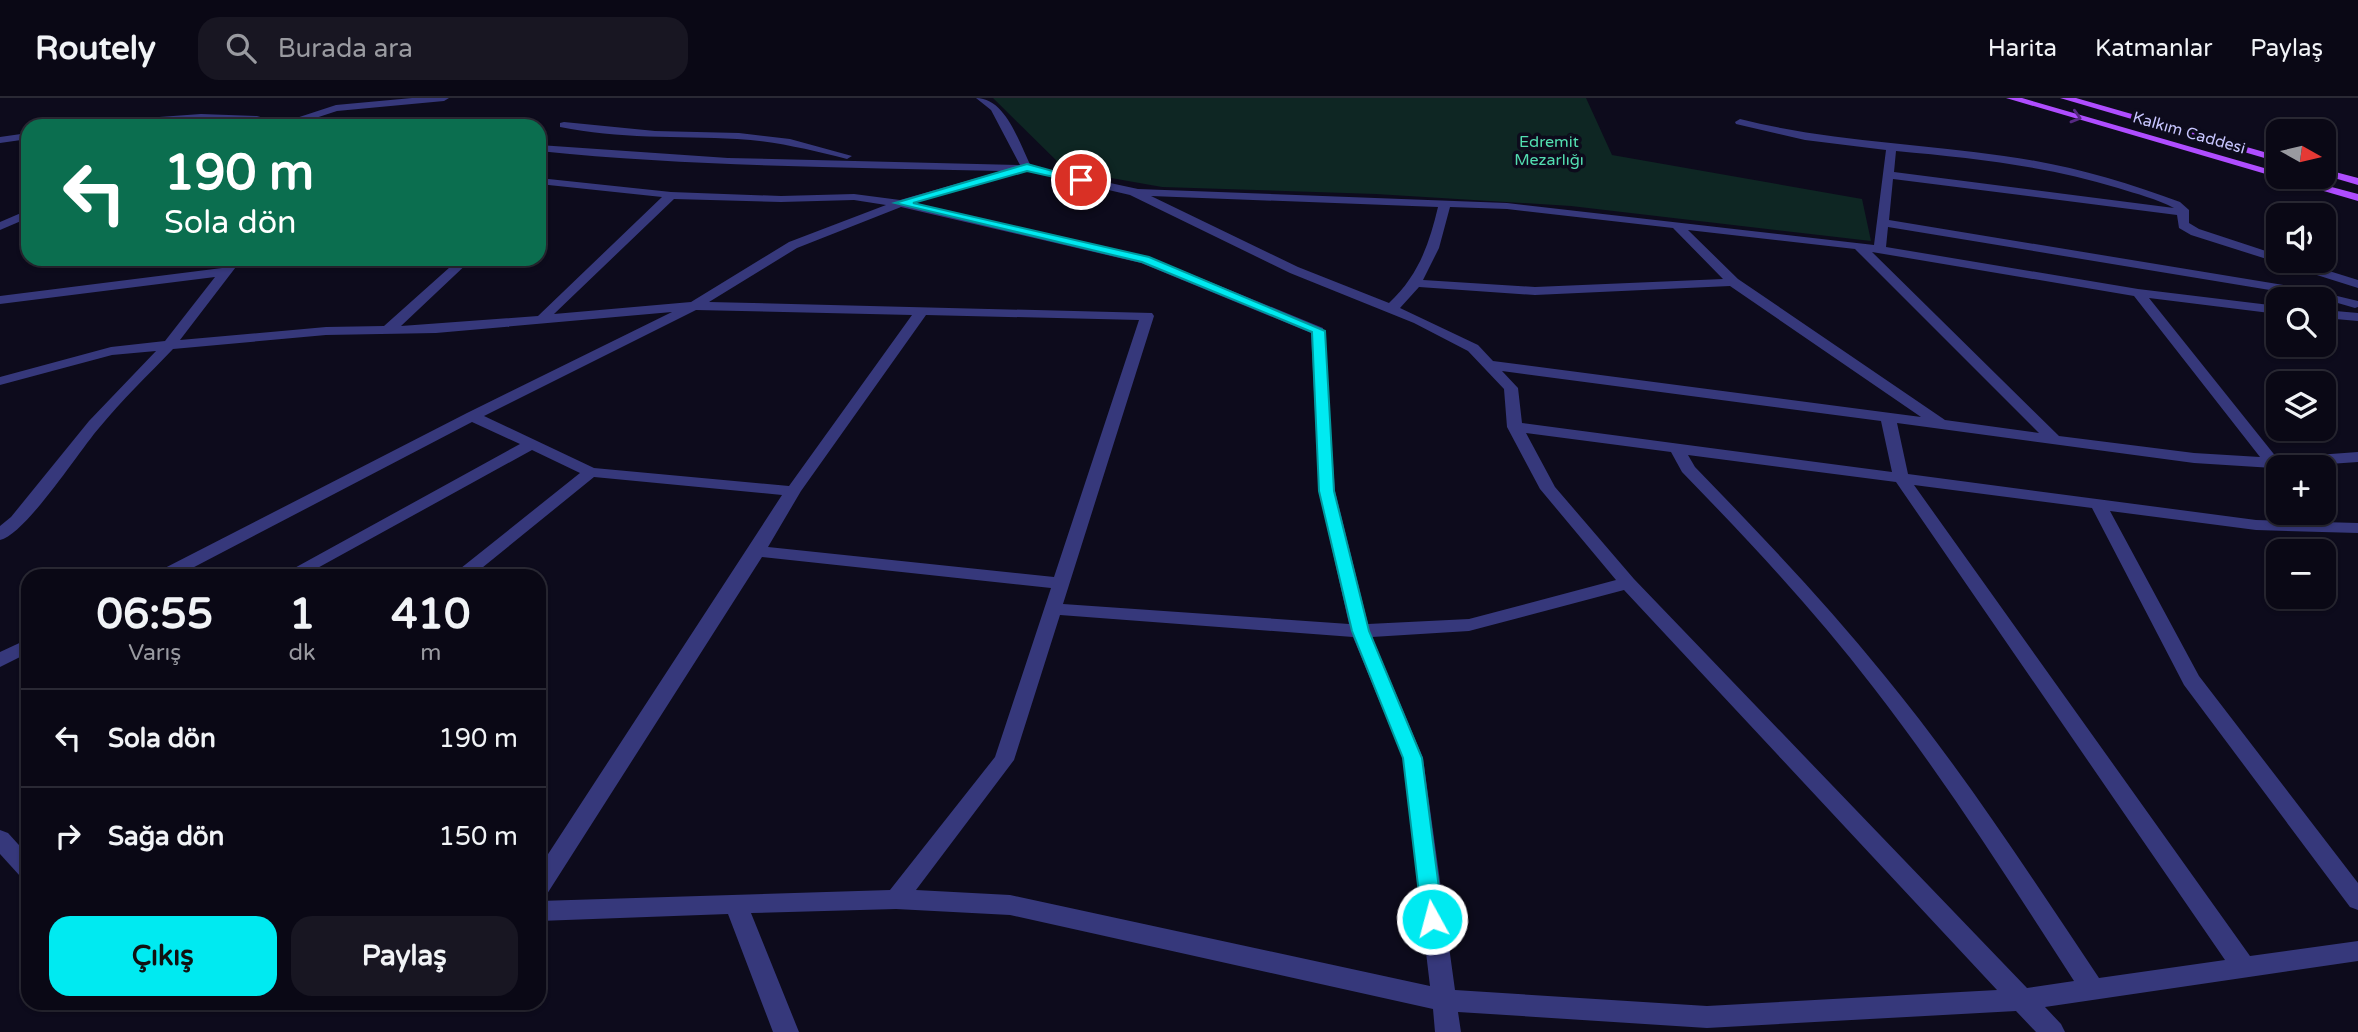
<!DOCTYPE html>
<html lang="tr">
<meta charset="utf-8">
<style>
:root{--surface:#0a0815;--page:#181622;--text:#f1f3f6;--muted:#999aa0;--line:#2a2934;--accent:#00eaf1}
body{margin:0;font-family:"Varela Round",sans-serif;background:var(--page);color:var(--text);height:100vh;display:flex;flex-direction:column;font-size:26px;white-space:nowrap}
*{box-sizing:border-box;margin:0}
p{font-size:23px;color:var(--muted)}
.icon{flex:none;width:38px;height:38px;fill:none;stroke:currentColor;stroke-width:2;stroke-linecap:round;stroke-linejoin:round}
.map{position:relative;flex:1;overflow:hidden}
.drawer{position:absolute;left:21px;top:471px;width:525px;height:441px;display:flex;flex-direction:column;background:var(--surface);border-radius:21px;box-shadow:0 2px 5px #0004,0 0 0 2px var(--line)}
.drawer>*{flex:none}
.banner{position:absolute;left:21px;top:21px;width:525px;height:147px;border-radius:21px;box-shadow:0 2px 5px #0004,0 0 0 2px var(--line);background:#0b6e4f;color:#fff;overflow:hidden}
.needle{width:46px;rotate:98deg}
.controls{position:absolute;left:2266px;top:21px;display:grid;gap:14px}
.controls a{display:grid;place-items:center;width:70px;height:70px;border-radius:14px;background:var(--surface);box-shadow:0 2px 5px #0004,0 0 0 2px var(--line);font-size:35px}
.pin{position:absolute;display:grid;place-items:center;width:60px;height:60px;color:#fff;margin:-30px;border:4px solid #fff;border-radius:50%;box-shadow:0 2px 7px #0007}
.me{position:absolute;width:77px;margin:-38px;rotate:353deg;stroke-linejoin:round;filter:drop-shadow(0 0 5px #0008)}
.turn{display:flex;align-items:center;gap:24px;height:147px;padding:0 28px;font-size:32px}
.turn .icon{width:91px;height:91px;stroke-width:2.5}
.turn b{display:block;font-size:49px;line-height:60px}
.eta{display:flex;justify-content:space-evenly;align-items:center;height:119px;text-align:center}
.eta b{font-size:42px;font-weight:800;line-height:49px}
.primary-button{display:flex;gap:14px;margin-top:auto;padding:14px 28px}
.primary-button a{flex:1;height:80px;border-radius:21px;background:var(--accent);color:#111;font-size:28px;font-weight:800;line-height:80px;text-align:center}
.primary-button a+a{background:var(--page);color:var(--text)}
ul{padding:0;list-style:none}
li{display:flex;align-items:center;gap:21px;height:98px;padding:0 28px;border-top:2px solid var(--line)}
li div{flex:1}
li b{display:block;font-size:26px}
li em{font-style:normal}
header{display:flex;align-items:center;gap:42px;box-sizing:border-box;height:98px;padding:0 35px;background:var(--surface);border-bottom:2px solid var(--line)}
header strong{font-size:33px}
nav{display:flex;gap:38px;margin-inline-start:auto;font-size:24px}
.search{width:490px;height:63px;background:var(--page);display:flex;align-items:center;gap:18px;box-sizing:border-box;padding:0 24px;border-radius:21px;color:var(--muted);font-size:26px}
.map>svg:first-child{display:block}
.green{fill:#0e2623}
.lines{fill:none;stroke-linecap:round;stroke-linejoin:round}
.street{fill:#36387b;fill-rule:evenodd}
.primary{fill:#af4dff;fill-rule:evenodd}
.oneway{stroke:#562982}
.route{fill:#00eaf1;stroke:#00989d;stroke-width:2}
.labels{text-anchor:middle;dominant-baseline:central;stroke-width:7;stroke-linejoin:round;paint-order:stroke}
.far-street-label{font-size:16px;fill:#c8c6ff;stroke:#0d0b1c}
.far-park-label{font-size:16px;fill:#53deb1;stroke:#0d0b1c}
</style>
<header>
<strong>Routely</strong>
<div class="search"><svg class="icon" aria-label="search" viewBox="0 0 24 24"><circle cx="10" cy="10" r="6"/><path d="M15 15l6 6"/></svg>Burada ara</div>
<nav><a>Harita</a><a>Katmanlar</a><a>Paylaş</a></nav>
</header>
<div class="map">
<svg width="2358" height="934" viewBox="0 0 2358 934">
<rect width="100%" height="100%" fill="#0d0b1c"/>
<!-- green -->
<path class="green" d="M993,0H1586L1612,57L1862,101L1871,143L1571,108L1376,96L1162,89L1066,72Z"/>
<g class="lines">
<!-- street -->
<g class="street">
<path d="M412,0H449L444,3L337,13L291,28L201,22L118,28H70L75,25L201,16L257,18L281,25L336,7Z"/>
<path d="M976,0C1006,0 1019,45 1031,68L1138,91L1507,105L1874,147L1886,52L1805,42L1736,26L1735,24L1740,21C1827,43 1916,45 2004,58C2065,66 2123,83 2180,104L2189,112V125L2199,131L2278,157V163H2297L2358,182V190L2191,137L2179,130L2177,117L1893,81L1889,122L2308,191L2358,203V209L2355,210L2324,201L1888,129L1886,149L2138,191L2278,208V216L2149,200L2277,360L2358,354V364L2273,370L2194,365L1897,325L1908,376L2256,422L2358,425V435L2256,432L2110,413L2199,578L2358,785V812L2350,809L2184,587L2092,410L1914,387L2250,858L2358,843V863L2045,909L2061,926L2065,934H2036L2016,913L1707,930L1458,914L1461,934H1435L1433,911L1010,817L896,811L751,815L799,934H773L728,816L539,823V803L890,792L995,659L1051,490L762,459L547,796L539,798V770L782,397L594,379L472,478H451L580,375L532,352L303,478H280L520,346L472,324L177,478H154L157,474L467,315L672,214L436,235L326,237L173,251C148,277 122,302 99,330C79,353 26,436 0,442V428L11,419L89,323L156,253L112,257L0,287V279L111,249L165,243L215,179L0,206V198L222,170L230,161H242L180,242L326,229L384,228L459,161H472L401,228L538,218L662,99L539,86V80L671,94L781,98L854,96L900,102L1002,73C848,69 693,69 539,53V47L728,60L1020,67L991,12ZM1896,53C1972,60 2046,68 2118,90C2137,96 2157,101 2174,110L1894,74ZM1015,73H1027L1130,97L1290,175L1414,225L1468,253L1504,291L1507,329L1540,391L1616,482L1469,521L1368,526L1335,393L1323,230L1149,159L914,105L1014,76ZM1151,98L1438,109C1429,147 1418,178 1389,205L1298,169ZM674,101L781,104L854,102L886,107L789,144L691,204L554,216ZM901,109L1141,165L1311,235L1319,393L1349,526L1063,506L1154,218L1152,215L709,204L797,150ZM1450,109L1507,111L1673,130L1723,181L1535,189L1423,182L1439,150ZM1688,132L1855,151L2039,335L1945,322L1738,181ZM1872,154L2134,198L2260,359L2194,355L2059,338ZM1730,188L1921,319L1493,263L1478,247L1400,210L1419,189L1535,197ZM696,212L912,217L789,388L594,370L484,318ZM926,217L1139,222L1054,479L768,449L801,393ZM1502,273L1881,323L1892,374L1522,325L1518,290ZM1526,335L1671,354L1682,374C1749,443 1815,513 1873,589C1946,683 2010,784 2074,883L2027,890L1634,481L1555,389ZM1688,357L1896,384L2225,862L2099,880C2030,777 1963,673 1884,577C1825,504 1760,436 1695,369ZM1624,492L1997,892L1707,908L1455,892L1423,660L1372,539L1469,533ZM1060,517L1353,539L1403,660L1430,888L1010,797L916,792L1014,662Z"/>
<path d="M564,24L655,33L739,35L790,41L852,58L847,61C811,52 774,43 737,41C678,38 618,41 560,29V25Z"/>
<path d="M28,35V41L0,45V39Z"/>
<path d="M28,112V120L0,132V124Z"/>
<path d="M2324,212L2358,215V223L2324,220Z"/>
<path d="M28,541V555L0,569V554Z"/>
<path d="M0,732L8,735L28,757V781L20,778L0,756Z"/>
</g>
<!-- primary -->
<g class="primary">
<path d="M2006,0H2022L2278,74V79H2294L2358,96V103Z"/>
<path d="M2060,0H2076L2278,58V64Z"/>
<path d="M2324,71L2358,80V87L2324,77Z"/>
</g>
</g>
<!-- one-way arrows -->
<defs><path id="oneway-chevron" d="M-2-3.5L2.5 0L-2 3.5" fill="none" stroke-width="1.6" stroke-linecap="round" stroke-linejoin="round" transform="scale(1.75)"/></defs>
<use class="oneway" href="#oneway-chevron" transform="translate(2076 19) rotate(16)"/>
<!-- route -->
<path class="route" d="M1027,66L1086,82L1081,85L1027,73L913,105L1149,159L1325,233L1334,393L1369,533L1422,660L1443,821L1440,828L1432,830L1425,828L1422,821L1403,660L1352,533L1319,393L1312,234L1142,164L895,105Z"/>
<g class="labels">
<!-- far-street labels -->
<g class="far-street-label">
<text transform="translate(2189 35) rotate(16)">Kalkım Caddesi</text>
</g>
<!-- far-park labels -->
<g class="far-park-label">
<text x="1549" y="44">Edremit<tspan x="1549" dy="18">Mezarlığı</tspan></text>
</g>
</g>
</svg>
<div class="controls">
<a><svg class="needle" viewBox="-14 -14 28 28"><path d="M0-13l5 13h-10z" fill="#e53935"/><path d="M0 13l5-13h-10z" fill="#999aa0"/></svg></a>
<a><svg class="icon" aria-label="sound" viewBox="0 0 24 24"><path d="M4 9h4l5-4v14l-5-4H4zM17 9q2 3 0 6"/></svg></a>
<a><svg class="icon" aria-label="search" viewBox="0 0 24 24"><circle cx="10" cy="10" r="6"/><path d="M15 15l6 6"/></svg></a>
<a><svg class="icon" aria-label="layers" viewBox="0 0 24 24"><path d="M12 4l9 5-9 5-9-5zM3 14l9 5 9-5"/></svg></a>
<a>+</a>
<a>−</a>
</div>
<div class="pin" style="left:1081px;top:82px;background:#d93025"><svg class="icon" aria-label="arrive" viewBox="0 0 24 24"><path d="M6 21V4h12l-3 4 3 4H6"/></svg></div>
<svg class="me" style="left:1432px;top:821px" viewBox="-20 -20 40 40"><circle r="17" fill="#00eaf1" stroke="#fff" stroke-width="3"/><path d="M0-11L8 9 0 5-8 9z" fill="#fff"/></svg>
<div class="banner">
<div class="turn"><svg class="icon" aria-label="left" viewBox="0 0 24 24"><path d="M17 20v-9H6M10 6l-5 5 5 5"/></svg><div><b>190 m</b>Sola dön</div></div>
</div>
<section class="drawer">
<div class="eta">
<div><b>06:55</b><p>Varış</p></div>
<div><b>1</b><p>dk</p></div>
<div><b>410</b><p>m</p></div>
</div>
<ul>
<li><svg class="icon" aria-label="left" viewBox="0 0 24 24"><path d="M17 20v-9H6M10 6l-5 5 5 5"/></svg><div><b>Sola dön</b></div><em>190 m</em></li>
<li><svg class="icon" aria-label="right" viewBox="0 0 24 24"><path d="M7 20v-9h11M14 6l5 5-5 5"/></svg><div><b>Sağa dön</b></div><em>150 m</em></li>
</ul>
<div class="primary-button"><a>Çıkış</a><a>Paylaş</a></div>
</section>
</div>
